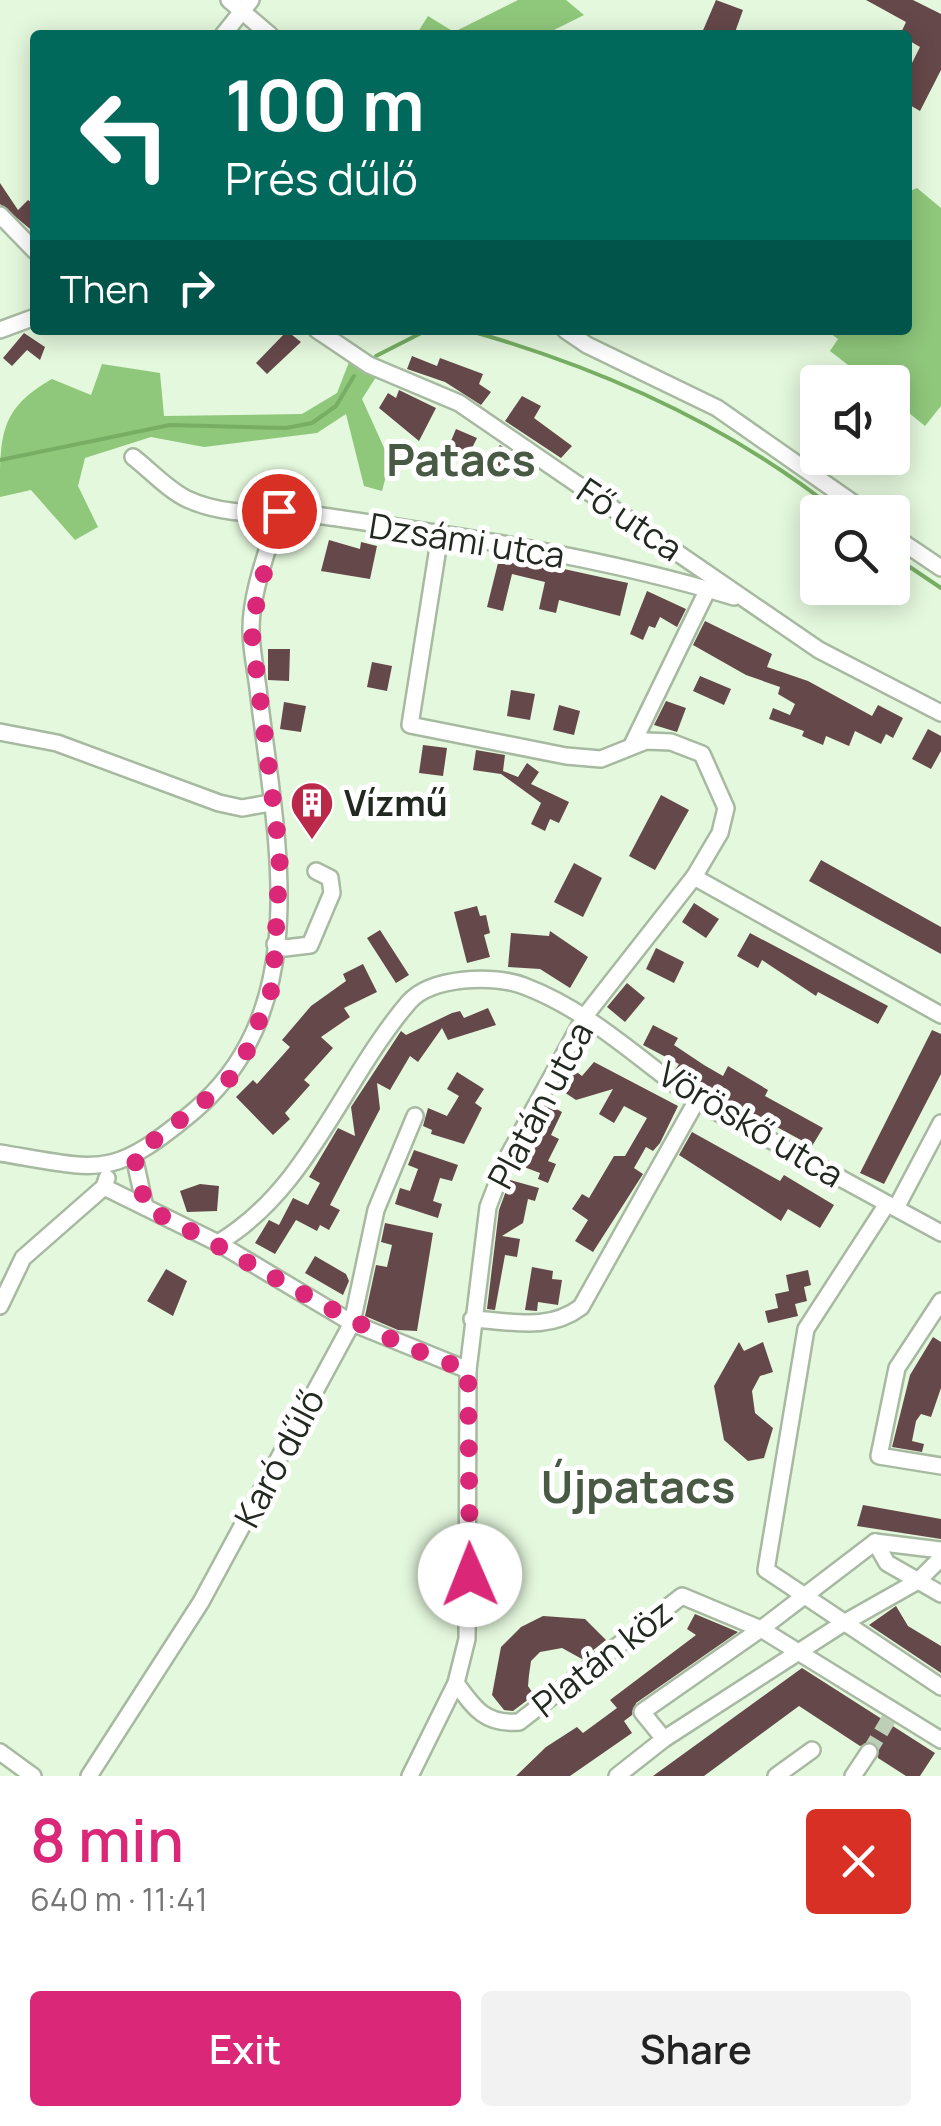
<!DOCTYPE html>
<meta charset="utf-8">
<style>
:root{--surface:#fff;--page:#f2f2f2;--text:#222;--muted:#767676;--accent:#db2777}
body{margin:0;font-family:Manrope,sans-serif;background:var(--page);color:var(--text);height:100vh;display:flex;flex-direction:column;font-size:38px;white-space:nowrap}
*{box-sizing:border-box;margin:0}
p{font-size:32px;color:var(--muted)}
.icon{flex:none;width:55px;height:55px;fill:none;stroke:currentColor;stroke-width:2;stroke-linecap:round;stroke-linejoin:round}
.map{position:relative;height:1776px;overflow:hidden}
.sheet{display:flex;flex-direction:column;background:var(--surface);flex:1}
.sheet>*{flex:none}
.top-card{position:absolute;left:30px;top:30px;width:882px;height:305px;border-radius:10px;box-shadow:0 5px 25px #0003;background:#00695c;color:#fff;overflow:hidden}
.fabs{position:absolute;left:800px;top:365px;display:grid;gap:20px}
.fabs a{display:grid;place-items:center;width:110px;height:110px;border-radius:10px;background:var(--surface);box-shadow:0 5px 25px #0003;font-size:50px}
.pin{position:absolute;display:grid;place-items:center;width:85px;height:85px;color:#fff;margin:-42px;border:5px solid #fff;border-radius:50%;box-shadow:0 2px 10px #0007}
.me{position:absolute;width:110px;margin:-55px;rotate:359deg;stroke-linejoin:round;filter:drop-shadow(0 0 8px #0008)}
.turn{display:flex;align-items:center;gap:35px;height:210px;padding:0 30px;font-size:45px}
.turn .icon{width:130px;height:130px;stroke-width:2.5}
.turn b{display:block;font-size:70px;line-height:85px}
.then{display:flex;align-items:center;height:95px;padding:0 30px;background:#0003;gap:20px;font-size:38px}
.round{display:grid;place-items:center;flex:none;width:105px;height:105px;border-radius:10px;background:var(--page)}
.overview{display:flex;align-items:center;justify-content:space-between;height:170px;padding:0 30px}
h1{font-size:60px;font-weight:600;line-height:75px;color:var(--accent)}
.cta{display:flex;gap:20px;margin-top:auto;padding:20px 30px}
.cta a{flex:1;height:115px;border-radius:10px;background:var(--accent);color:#fff;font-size:40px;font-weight:600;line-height:115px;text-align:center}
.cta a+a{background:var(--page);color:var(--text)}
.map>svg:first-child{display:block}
.forest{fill:#8fc77b}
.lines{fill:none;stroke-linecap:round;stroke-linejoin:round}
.stream{stroke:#77ae64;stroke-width:4}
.building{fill:#65484a}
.minor-tunnel{stroke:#bdcfb7;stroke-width:15;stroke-dasharray:15 8;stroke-linecap:butt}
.minor-casing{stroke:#a7baa1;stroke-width:20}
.minor{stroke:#fff;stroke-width:15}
.route{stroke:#db2777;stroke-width:18;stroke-dasharray:0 32.4}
.labels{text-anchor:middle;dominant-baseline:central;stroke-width:10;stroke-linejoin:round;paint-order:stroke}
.street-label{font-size:35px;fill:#222920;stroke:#fff}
.poi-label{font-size:35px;font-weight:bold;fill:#222920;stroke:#fff;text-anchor:start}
.district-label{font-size:45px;font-weight:bold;fill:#495a44;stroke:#fff}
</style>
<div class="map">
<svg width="941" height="1776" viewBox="0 0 941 1776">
<rect width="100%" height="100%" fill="#e4f8dd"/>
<!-- forest -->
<g class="forest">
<path d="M518,0H566L584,15L544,35H416L428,16L454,32Z"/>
<path d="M917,188L941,208V406L925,426L893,400L892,382H870L830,351L838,339L826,330H908V192Z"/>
<path d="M349,362L376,377L362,399L390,461L382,491L364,486L346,414L317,433L204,447L151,437L85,458L78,486L98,527L75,540L31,490L0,497C0,433 0,409 52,379L91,395L102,364L160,373L164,416L302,414L337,393Z"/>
</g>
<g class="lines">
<!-- stream -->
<g class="stream">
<path d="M467,330C602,368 728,424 838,512"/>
<path d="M376,356L427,330"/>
<path d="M0,460L170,425L286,428L312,423L336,406L354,376"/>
<path d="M892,555L941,588"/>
</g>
</g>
<!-- building -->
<g class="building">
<path d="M716,0L743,10L734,35H701Z"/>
<path d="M866,0H913L941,14V70L920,111L908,104V71L920,47L908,40V35H900L906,22Z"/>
<path d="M0,183L18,210L28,200L35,205V233L0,204Z"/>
<path d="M287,331L301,342L267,374L256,363Z"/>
<path d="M24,333L45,347L40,360L27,350L12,366L3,358Z"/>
<path d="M412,356L437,366L440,358L483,374L479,384L491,392L481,405L445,382L407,369Z"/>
<path d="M399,390L436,408L419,441L379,408L388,393L396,398Z"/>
<path d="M522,396L541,406L534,418L572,446L561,458L505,421Z"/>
<path d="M456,429L477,438L465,462L446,453Z"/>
<path d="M500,445L512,453L493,480L480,468Z"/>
<path d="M329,540L360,549L361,542L377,546L370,579L321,571Z"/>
<path d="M500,555L628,583L620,616L559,600L556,613L539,609L545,582L512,574L503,611L487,607Z"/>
<path d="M647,591L686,609L677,627L660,617L655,628L649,626L643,640L630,634Z"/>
<path d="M705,621L772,654L767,667L808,681L872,716L878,705L903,718L893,738L886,734L881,744L855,731L849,746L826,736L823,745L802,736L804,731L769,719L773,708L790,715L795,704L778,694L780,687L746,675L693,645Z"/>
<path d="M268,649H290L289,681L268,680Z"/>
<path d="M372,662L392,666L387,691L367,687Z"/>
<path d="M700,676L731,689L724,705L693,691Z"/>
<path d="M511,690L535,694L530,720L507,716Z"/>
<path d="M666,701L686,708L677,732L654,725Z"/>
<path d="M284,702L306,706L301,732L280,729Z"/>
<path d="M559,705L580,711L574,735L553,730Z"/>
<path d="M928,729L941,736V751L931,769L912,759Z"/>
<path d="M423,745L447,748L443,776L419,773Z"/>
<path d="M476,750L505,755L503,771L518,777L527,763L539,772L531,784L569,802L559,823L550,819L545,831L531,824L541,803L501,774L473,770Z"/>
<path d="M661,795L689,810L655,870L629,856Z"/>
<path d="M821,860L941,927V954L809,881Z"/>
<path d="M574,863L602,878L583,917L554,902Z"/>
<path d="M694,903L719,919L706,938L682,922Z"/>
<path d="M477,906L480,916L486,915L490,933L484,935L490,957L467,963L454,912Z"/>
<path d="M380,930L409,975L396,983L367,938Z"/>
<path d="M550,931L588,957L570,988L540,969L508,967L511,933L549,936Z"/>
<path d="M750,933L888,1006L878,1024L818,992L816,996L762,960L758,968L737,956Z"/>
<path d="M656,948L684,962L674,983L646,969Z"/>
<path d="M363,964L377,992L344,1008L350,1017L321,1037L333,1048L304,1080L310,1085L285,1113L290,1119L273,1135L236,1097L253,1080L257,1084L290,1047L282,1040L311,1006L346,981L343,974Z"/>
<path d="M627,983L645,998L625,1022L607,1007Z"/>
<path d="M488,1008L496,1025L448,1040L442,1028L418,1062L410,1056L390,1090L377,1083L380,1109L330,1205L340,1210L329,1230L320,1225L317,1231L296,1220L275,1254L255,1243L269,1220L279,1225L293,1198L308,1205L320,1183L309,1177L338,1128L355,1136L351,1107L401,1031L406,1035L452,1013L460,1011L464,1018Z"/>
<path d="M653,1025L678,1038L674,1045L704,1065L723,1076L728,1066L768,1090L765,1096L823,1128L812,1146L681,1075L675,1070L679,1064L643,1045Z"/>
<path d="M932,1030L941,1034V1074L884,1184L860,1173Z"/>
<path d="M594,1062L678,1106L660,1143L653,1151L646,1147L634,1168L643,1174L593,1252L575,1241L588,1220L572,1209L582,1194L589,1198L614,1156H625L647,1118L624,1106L614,1123L599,1114L613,1089L576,1100L558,1088L570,1067L582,1076Z"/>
<path d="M457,1072L484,1089L475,1103L482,1108L464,1144L431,1134L432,1130L423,1126L428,1108L447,1116L459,1096L447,1089Z"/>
<path d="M549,1105L562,1112L551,1135L559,1139L548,1161L556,1164L548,1183L538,1179L540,1173L516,1164Z"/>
<path d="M692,1132L780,1181L784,1175L834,1205L820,1228L788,1209L781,1221L679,1155Z"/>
<path d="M414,1150L458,1165L452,1181L440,1178L433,1201L442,1204L438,1218L395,1204L400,1188L410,1191L418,1169L408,1165Z"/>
<path d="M510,1180L539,1188L535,1201L528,1199L523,1223L502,1236L520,1239L517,1257L505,1255L495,1310L487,1309L499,1210Z"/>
<path d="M200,1184L219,1186L217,1211L187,1212L180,1191Z"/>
<path d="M385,1223L433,1233L417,1331L398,1330L365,1316L376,1265L387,1267L392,1245L381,1242Z"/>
<path d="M315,1256L346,1274L349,1281L343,1295L305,1273Z"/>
<path d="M532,1267L553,1271L552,1279L562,1280L558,1305L538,1302L537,1311L525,1310Z"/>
<path d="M166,1269L187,1281L173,1316L147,1301Z"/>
<path d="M808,1270L811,1285L804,1287L807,1301L795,1304L798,1316L768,1323L765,1311L778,1308L775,1294L789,1291L786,1275Z"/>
<path d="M933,1337L941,1342V1388L931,1417L921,1414L916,1421L912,1441L924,1444L922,1452L892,1447L910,1375Z"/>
<path d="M739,1342L744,1351L763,1342L773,1372L760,1376L752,1391L755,1413L773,1428L764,1458L748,1461L724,1440L714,1386Z"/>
<path d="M863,1505L941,1519V1539L857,1526Z"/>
<path d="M896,1606L908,1626L941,1646V1673L869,1625Z"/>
<path d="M695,1614L738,1632L636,1703L632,1715L624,1721L632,1733L570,1776H516L546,1747L577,1727L583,1733L617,1708L610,1700L696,1635L687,1629Z"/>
<path d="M543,1616L585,1619L606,1640L582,1659L562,1648L540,1652L531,1661L529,1675L528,1686L534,1695L513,1711L504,1710L492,1695L501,1647L521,1627Z"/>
<path d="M802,1668L935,1753L920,1776H906L878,1758L874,1742L860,1746L799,1706L704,1776H653Z"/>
</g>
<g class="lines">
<!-- minor-tunnel -->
<path class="minor-tunnel" d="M869,1752L893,1712"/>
<!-- minor casing -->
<g class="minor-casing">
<g id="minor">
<path d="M229,0L270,35"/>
<path d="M223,35L251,0"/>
<path d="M0,215L35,251"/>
<path d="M0,330L35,317"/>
<path d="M317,330L369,365L459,403L819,650L941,713"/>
<path d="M565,330L587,345L717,408L866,512"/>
<path d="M133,457C150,470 168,490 187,499C232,520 283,510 330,517C466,537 603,557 734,597"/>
<path d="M892,535L941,568"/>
<path d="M0,732L57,743L219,803L242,808L270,803"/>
<path d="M633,743L708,589"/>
<path d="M694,877L941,1015"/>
<path d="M275,944L285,948L310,945L332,893L330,878L316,871"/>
<path d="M0,1153C102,1170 111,1180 194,1111C316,1008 276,837 259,697C257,675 251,652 251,629C251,591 269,548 279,511"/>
<path d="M134,1156L145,1207"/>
<path d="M104,1187L218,1243L352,1323L468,1370"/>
<path d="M887,1204L806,1329L766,1570L941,1687"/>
<path d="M896,1208L941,1123"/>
<path d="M218,1243C309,1189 342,1080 409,1002C431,977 494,974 524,986C590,1011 638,1059 695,1099C719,1115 748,1128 774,1142C830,1172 885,1203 941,1233"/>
<path d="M941,1301L897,1368L879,1456L941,1466"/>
<path d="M0,1306L23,1258L104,1187L107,1178"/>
<path d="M472,1319C511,1321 548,1332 581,1307L697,1100"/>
<path d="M875,1542L887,1563L941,1594"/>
<path d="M875,1542L941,1550"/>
<path d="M456,1683C474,1708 485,1725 519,1722L682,1596L761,1629L875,1542"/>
<path d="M664,1739L842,1624L918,1581L941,1558"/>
<path d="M0,1752L33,1776"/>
<path d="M89,1776L201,1602L352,1323L376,1210L415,1116"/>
<path d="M410,1776L456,1683L467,1639L468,1370L488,1207L506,1160L585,1016L694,877L720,833L726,808L702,754L671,742L646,741L601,759L566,756L410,725L440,535"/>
<path d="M617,1776L664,1739L642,1712L761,1629L941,1740"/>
<path d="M776,1776L812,1750"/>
<path d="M853,1776L869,1752"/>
</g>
</g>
<!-- minor -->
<use href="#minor" class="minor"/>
</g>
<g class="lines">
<!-- route -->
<path class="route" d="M279,511L251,627L280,856L273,986L247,1051L226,1084L134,1156L146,1208C254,1261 353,1331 468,1370L470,1575"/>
</g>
<!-- icons -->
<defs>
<g id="building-pin" transform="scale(2.25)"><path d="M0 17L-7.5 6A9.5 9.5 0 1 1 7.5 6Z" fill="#ba2949" stroke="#fff"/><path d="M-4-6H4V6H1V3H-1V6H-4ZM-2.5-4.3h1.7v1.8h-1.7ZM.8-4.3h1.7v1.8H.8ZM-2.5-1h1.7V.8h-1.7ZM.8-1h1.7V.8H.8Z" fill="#fff"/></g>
</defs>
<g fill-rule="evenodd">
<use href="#building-pin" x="312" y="803"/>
</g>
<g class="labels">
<!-- street labels -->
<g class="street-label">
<text transform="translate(630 519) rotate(34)">Fő utca</text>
<text transform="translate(467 540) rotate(9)">Dzsámi utca</text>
<text transform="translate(540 1105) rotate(-62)">Platán utca</text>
<text transform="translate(751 1124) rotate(31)">Vöröskő utca</text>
<text transform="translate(279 1458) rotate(-62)">Karó dűlő</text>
<text transform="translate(602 1658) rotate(-38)">Platán köz</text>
</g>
<!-- poi labels -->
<g class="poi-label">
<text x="344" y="803">Vízmű</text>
</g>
<!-- district labels -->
<g class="district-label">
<text x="461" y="459">Patacs</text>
<text x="638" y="1486">Újpatacs</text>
</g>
</g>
</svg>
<div class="fabs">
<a><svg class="icon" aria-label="sound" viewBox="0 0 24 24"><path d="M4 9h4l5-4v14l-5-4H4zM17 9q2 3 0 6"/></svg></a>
<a><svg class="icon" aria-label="search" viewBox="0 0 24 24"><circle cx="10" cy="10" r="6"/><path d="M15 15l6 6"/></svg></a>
</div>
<div class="pin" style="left:279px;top:511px;background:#d93025"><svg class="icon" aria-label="arrive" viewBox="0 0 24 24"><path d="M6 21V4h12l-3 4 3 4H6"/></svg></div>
<svg class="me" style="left:470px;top:1575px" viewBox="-20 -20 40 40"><circle r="19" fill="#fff"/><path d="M0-13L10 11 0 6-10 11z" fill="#db2777"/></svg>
<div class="top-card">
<div class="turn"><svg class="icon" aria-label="left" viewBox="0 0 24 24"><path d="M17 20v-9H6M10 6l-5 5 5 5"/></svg><div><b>100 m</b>Prés dűlő</div></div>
<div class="then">Then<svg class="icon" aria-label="right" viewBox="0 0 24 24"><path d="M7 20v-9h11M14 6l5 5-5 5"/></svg></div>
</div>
</div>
<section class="sheet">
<div class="overview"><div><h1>8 min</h1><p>640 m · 11:41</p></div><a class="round" style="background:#d93025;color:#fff"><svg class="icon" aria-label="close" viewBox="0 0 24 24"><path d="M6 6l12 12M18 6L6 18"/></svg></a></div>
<div class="cta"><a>Exit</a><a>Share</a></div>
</section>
